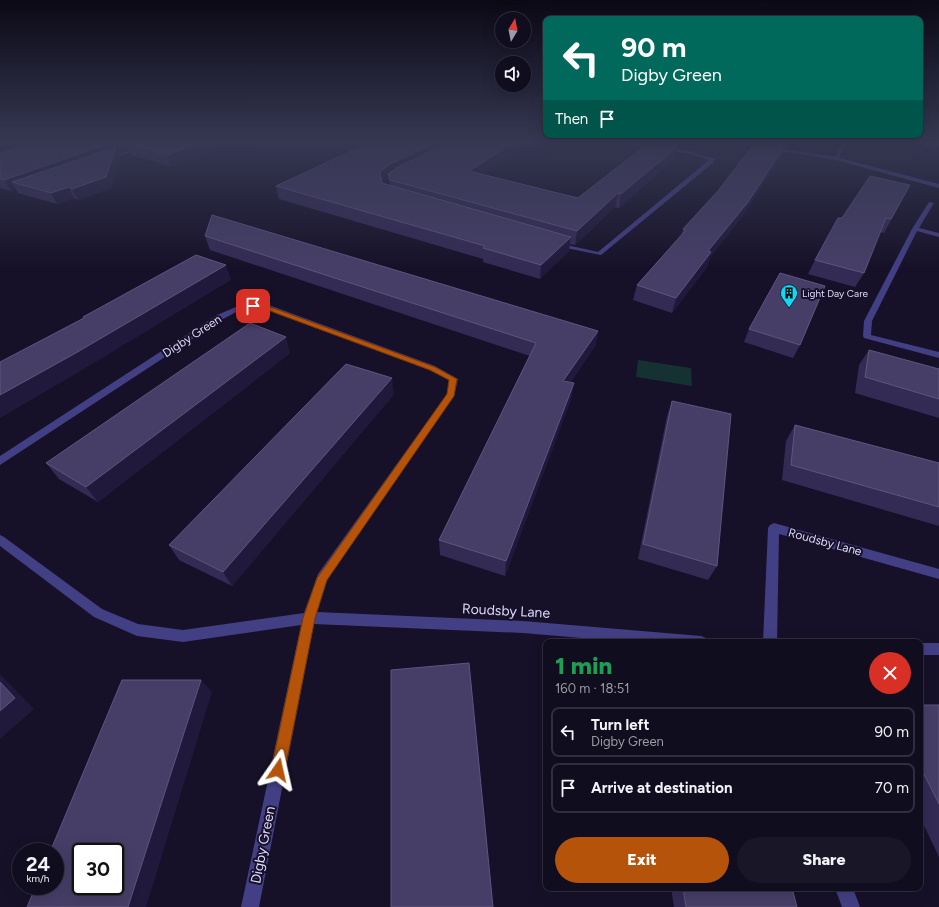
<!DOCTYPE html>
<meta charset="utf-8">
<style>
:root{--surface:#100d1e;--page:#191627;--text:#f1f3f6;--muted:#9c9ca4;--line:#302d3c;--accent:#b45309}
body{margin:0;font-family:Figtree,sans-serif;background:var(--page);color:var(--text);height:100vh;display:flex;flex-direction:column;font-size:15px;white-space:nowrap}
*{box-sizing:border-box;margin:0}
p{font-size:13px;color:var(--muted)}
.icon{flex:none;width:22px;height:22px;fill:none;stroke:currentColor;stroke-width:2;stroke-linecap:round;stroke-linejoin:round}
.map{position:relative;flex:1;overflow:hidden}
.side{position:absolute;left:543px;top:639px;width:380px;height:252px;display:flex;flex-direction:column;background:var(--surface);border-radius:8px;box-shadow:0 4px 16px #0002,0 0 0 1px var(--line)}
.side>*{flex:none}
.top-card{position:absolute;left:543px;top:16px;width:380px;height:122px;border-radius:8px;box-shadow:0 4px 16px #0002,0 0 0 1px var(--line);background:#00695c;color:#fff;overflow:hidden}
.needle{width:26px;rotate:10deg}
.buttons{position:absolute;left:495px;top:12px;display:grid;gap:8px}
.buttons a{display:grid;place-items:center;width:36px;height:36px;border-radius:50%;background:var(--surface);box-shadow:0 4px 16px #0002,0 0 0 1px var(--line);font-size:20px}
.speed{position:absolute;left:12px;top:843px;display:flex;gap:8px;font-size:20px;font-weight:700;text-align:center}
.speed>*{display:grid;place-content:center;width:52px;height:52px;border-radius:50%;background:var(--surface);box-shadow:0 4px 16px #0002,0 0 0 1px var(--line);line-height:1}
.speed small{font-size:10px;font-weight:400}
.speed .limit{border:2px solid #111;border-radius:6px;background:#fff;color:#111}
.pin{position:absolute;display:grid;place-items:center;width:34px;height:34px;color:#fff;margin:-17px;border-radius:8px;box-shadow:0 2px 6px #0006}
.me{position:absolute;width:44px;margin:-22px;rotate:11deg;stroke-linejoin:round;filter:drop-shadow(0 0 3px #0008)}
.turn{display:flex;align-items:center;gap:14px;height:84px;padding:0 12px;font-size:18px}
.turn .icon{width:52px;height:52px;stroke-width:2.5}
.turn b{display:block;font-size:28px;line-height:34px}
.then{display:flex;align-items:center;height:38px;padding:0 12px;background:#0003;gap:8px;font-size:15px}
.round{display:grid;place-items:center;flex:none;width:42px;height:42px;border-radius:21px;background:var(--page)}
.overview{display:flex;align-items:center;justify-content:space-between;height:68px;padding:0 12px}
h1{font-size:24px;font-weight:800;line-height:30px;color:#1e9e55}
.cta{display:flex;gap:8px;margin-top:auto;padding:8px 12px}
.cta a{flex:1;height:46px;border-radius:24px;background:var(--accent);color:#fff;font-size:16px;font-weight:800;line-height:46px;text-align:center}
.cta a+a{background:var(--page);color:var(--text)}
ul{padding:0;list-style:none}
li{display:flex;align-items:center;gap:12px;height:50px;margin:0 8px 6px;padding:0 4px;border:2px solid var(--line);border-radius:8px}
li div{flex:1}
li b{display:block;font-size:15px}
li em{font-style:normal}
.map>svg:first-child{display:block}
.green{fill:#153131}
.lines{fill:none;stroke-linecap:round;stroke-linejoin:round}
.minor{fill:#433f84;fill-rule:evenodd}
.tertiary{fill:#433f84;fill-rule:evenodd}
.wall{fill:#342b55;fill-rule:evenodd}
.shaded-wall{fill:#20193b}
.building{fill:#463e67;stroke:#5e567e;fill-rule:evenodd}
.route{fill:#b45309;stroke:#753606}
.labels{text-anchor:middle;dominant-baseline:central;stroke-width:4;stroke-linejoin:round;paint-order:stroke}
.far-poi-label{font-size:10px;fill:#dfdafd;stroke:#161128;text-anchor:start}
.street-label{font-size:12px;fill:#dfdafd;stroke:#161128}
.near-street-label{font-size:14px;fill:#dfdafd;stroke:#161128}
</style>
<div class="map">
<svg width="939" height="907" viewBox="0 0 939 907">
<rect width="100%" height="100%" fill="#161128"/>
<!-- green -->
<path class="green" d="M638,360L691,368L692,386L636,377Z"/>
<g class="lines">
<!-- minor -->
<g class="minor">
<path d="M609,141H618L690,151L715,159L713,163L601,255L556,246V244L558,243L598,252L709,160L690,154Z"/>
<path d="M843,141H847L838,160H834Z"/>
<path d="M882,141L939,144V146L884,142Z"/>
<path d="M140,147L144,148L108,160L103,159Z"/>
<path d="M929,202L934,203L919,228L939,233V237L917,231L872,321L871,335L939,352V358L864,338L863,336L864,321L912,229Z"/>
<path d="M243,304H266L435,366L458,379L454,396L327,580L317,612L523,621L701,636L706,638L708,642H628L523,633L314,624L259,907H241L301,625L183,642L137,636L94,617L0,546V535L4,537L102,609L138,624L183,630L304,613L318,574L447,394L449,380L429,370L262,308H244L223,319L0,465V456L217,315Z"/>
<path d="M774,523L939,569V579L779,534L777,642H763L768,528L770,525Z"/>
<rect x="920" y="643" width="19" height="12"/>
<path d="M835,888H853L860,907H842Z"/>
</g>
<!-- tertiary -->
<path class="tertiary" d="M719,141H728L836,157L939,184V188L836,160Z"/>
</g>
<!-- wall -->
<g class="wall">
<path d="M35,141H208L212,151L172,167L131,155L128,149L118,152L120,157L111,188L78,200L74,198L57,204L18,193L16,189L11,191L0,188V153Z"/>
<path d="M373,141H533L483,174L578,198L677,147L674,159L619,208L615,207L575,245L570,244L569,251L540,279L483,262V259L279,199L276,186ZM389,179L390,185L383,183Z"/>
<path d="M756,141H791L786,148H785L783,153L743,215L710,257L707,267L672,313L633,300L637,285L681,235L683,229L718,191Z"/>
<path d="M910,185L884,233L880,232L864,273L855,287L808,274L815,260L842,218Z"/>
<path d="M205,236L598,331L595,346L570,383L571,399L505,576L440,555L439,540L530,356L210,250Z"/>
<path d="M749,329L800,345L793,358L744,342Z"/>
<path d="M869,350L939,369V418L855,393L859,365Z"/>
<path d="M290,353L98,502L59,479L46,463Z"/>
<path d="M394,394L232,586L179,560L169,545Z"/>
<path d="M672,401L717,566L708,580L638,559L667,416Z"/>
<path d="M795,425L939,463V526L782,480L786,441Z"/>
<path d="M920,705H939V857L920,817Z"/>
<path d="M671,888H792L797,907H674Z"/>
</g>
<!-- shaded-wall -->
<g class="shaded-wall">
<path d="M120,141H168L126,143L128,149L118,152L120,157L111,188L78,200L72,189L106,177L12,182L16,189L11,191L4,180L110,143Z"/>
<path d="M205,141H208L212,151L172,167L167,155Z"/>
<path d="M439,141H463L388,174L389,179L381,185L380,172L390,164Z"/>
<path d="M516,141H533L469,184V171Z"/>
<path d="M788,141L783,153L743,215L710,257L707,267L672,313L676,298L708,251Z"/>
<path d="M789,141H791L786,148Z"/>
<path d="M677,147L674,159L619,208L621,194Z"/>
<path d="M69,187L74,198L57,204L51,193Z"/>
<path d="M618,193L615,207L575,245L577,231Z"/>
<path d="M571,237L569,251L540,279L541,265Z"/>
<path d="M226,265L231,280L84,369L0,418V395Z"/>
<path d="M598,331L595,346L561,396L563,381Z"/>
<path d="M286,337L290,353L98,502L86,487Z"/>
<path d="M392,378L394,394L232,586L223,572Z"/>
<path d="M574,383L571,399L505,576L506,561Z"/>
<path d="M0,674L34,709L0,739Z"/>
<path d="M201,680L212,692L146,907H128Z"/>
</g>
<!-- building -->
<g class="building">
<path d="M35,141H120L110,143L4,180L0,179V153Z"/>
<path d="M133,141H205L167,155L126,143Z"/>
<path d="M373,141H439L390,164L380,172L382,183L571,237L541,265L483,248L485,246L276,186Z"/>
<path d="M452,141H516L469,171L578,198L651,141H672L677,147L621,194L618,193L577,231L390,180L388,174L396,168Z"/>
<path d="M756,141H788L748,202L708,251L711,252L676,298L637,285L686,230L683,229L718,191Z"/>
<path d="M116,147L106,177L72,189L69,187L51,193L12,182Z"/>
<path d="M870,176L910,185L891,219L886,218L864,273L815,260L838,218H842Z"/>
<path d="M212,215L598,331L563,381L574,383L506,561L439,540L536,343L205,236Z"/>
<path d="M196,255L226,265L74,354L0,395V362L84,318L83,317Z"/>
<path d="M780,273L825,286L800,345L749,329Z"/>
<path d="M250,323L286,337L86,487L46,463Z"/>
<path d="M869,350L939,369V399L865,377Z"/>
<path d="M346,364L392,378L223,572L169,545Z"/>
<path d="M672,401L731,414L717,566L643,544Z"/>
<path d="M795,425L939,463V507L791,465Z"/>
<path d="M469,663L493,907H391V670Z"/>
<path d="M122,680H201L128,907H27L36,886H55V852H50ZM81,852H115V886H81Z"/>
<path d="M0,682L15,698L0,711Z"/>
<path d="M920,705H939V804L920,766Z"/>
<path d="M683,888H792L797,907H686Z"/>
</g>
<!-- sky -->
<linearGradient id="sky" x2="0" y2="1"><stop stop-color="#0c0916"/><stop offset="0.53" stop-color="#363853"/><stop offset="1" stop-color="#363853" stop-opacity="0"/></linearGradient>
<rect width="939" height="268" fill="url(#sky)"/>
<!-- route -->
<path class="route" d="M250,304L265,305L435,367L457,379L454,396L327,580L315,618L285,770L283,775L278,777L273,775L271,770L303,618L317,578L447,394L449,380L430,370L262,308L250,307Z"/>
<!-- icons -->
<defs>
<g id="building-pin" transform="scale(0.9)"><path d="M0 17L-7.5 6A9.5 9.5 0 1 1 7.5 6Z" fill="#10d8f3" stroke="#161128"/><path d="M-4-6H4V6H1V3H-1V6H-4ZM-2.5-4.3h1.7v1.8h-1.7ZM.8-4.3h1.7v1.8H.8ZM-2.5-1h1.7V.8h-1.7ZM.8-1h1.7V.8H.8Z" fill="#111"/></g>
</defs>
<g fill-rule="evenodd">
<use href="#building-pin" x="789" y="293"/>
</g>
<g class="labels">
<!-- far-poi labels -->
<g class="far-poi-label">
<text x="802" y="293">Light Day Care</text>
</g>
<!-- street labels -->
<g class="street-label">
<text transform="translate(192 336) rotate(-33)">Digby Green</text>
<text transform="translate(825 542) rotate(15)">Roudsby Lane</text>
</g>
<!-- near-street labels -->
<g class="near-street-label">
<text transform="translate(506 611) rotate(3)">Roudsby Lane</text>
<text transform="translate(263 845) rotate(-79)">Digby Green</text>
</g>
</g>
</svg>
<div class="buttons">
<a><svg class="needle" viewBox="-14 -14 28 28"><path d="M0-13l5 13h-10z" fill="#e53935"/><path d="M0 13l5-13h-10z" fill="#9c9ca4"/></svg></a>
<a><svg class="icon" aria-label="sound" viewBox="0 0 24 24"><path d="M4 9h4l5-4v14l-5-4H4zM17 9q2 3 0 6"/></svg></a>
</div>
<div class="speed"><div>24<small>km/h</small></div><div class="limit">30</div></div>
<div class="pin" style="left:253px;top:306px;background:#d93025"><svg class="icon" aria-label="arrive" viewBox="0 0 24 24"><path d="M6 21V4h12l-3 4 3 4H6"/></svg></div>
<svg class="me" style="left:278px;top:770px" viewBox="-20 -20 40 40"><path d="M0-17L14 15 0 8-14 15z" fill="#b45309" stroke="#fff" stroke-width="4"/></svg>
<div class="top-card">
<div class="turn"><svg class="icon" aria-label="left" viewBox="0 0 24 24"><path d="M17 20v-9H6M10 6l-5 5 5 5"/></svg><div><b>90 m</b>Digby Green</div></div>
<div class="then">Then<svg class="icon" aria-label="arrive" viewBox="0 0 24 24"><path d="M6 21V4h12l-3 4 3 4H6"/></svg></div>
</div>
<section class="side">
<div class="overview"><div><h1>1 min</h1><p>160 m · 18:51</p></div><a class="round" style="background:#d93025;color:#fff"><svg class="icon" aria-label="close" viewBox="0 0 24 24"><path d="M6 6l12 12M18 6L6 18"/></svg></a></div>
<ul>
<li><svg class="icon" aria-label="left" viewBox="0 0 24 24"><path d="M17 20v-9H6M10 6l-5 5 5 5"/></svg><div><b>Turn left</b><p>Digby Green</p></div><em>90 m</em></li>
<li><svg class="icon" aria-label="arrive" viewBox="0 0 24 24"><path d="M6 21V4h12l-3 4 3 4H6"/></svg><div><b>Arrive at destination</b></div><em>70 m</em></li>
</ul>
<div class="cta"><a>Exit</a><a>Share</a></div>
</section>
</div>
